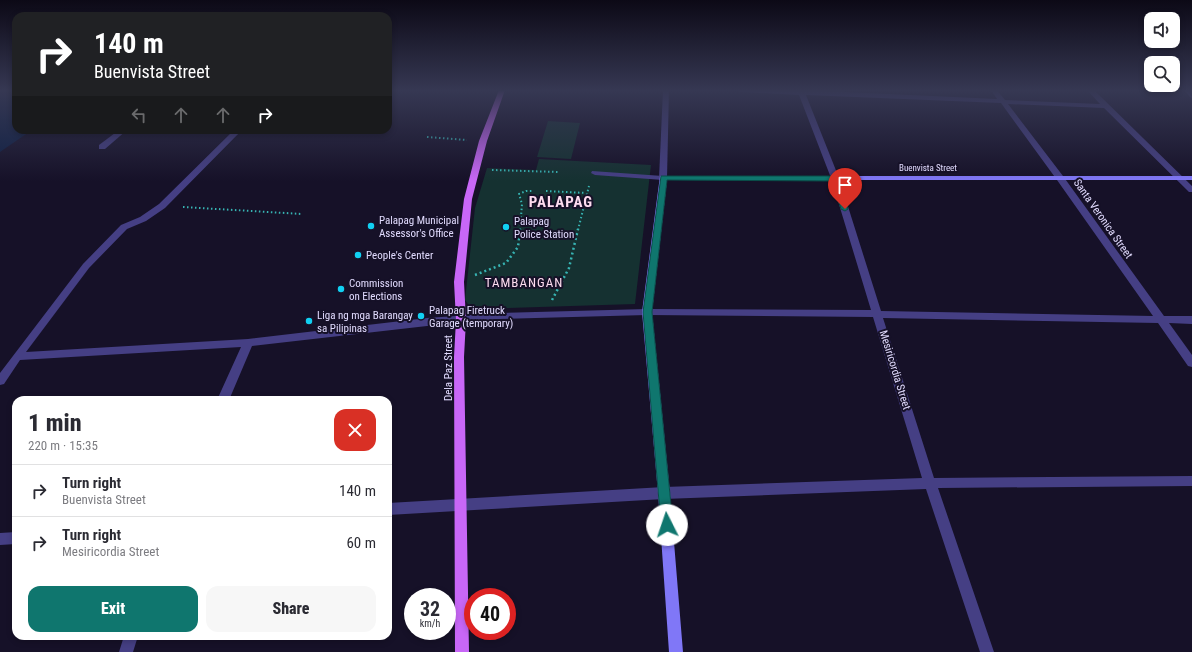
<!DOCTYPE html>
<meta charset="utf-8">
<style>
:root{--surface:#fff;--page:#f7f7f7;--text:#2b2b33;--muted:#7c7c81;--line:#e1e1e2;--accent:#0f766e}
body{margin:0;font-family:"Roboto Condensed",sans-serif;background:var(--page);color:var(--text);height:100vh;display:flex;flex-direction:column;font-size:15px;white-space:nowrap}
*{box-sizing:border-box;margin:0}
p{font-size:13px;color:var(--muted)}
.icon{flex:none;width:22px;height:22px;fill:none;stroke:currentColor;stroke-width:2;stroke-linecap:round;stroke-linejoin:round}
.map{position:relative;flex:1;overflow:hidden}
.sheet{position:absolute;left:12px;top:396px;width:380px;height:244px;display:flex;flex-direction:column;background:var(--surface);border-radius:12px;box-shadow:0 2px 6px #0003}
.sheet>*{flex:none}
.top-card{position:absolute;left:12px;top:12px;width:380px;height:122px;border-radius:12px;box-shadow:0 2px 6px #0003;background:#202124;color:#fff;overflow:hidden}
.controls{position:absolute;left:1144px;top:12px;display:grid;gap:8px}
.controls a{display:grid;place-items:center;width:36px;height:36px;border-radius:8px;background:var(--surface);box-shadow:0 2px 6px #0003;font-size:20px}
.speed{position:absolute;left:404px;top:588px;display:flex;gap:8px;font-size:20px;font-weight:700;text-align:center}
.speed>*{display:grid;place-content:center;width:52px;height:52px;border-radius:50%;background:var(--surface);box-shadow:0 2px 6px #0003;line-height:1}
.speed small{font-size:10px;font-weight:400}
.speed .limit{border:6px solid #d22;background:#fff;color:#111}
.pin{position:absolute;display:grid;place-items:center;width:34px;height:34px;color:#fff;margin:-41px -17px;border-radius:50% 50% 50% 0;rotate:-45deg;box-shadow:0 0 4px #0007}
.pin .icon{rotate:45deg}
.me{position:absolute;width:44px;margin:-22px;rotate:356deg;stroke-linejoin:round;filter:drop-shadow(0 0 3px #0008)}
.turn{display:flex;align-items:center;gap:14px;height:84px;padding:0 16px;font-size:18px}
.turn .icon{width:52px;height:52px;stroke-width:2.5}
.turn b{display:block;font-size:28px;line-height:34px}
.lanes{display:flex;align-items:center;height:38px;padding:0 16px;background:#0003;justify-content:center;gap:20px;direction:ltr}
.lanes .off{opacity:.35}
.round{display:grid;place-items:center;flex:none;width:42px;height:42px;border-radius:12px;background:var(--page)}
.headline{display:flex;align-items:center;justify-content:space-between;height:68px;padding:0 16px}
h1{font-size:24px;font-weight:800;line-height:30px}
.primary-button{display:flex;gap:8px;margin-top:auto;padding:8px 16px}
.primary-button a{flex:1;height:46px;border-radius:12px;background:var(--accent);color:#fff;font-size:16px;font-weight:800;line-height:46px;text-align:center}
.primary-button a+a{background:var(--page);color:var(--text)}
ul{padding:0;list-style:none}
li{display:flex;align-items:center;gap:12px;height:52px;padding:0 16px;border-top:1px solid var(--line)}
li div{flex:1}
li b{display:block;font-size:15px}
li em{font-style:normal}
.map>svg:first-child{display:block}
.green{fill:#153131}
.water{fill:#0e1f44}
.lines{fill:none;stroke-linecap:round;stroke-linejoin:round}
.path-far1{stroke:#37b4b3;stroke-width:2;stroke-dasharray:1.5 2.5;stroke-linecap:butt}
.path{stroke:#37b4b3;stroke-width:2.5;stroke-dasharray:2 3;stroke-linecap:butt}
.lane{fill:#453f84;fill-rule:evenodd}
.street{fill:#453f84;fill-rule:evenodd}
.secondary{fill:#8077f7;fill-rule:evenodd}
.primary{fill:#c867f7;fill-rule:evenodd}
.route{fill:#0f766e;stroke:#0a4d48}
.poi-dot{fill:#11d0f2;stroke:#161128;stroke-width:1.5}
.labels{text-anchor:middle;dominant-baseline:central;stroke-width:4;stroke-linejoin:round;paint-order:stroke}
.far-street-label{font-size:9px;fill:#e0dafd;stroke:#161128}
.street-label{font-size:11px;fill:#e0dafd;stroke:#161128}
.poi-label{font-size:11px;fill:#e0dafd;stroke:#161128;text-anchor:start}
.quarter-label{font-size:13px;letter-spacing:1px;fill:#fddcef;stroke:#161128}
.district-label{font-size:15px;font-weight:bold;letter-spacing:1px;fill:#fddcef;stroke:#161128}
</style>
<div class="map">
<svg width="1192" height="652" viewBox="0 0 1192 652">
<rect width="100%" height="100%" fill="#161128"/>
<!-- green -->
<g class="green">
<path d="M548,121L580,123L571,159L537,157Z"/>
<path d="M539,159L651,165L635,304L481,309L470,307L465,300L475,208L487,168L536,170Z"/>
</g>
<!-- water -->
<path class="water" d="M3,90H16V130H32L0,152V92Z"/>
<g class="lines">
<!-- path-far1 -->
<g class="path-far1">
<path d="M427,137L467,140"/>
<path d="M492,170L558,172"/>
<path d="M546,191L586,193"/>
<path d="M183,207L302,214"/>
<path d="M520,230L522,204L519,194L526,191H533"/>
<path d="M578,230L589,186"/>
</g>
<!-- path -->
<g class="path">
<path d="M475,275L506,263L518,247L520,229"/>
<path d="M552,300L569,268L578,229"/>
</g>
<!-- lane -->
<path class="lane" d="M592,171L663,176L667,178L663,180L595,175L591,173Z"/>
<!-- street -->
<g class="street">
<path d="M663,90H669L667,178L663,180L659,178Z"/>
<path d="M737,90H804L997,99L991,90H997L1005,100L1100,104L1087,90H1094L1192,186V192H1189L1104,108L1008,104L1063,176L1164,316H1192V324L1169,323L1192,355V367L1188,366L1158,323L883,318L934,478L1192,476V486L938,488L994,652H980L926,489L664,499L388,515V503L664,487L922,478L873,317L647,315L499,319L427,326L252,346L229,400H217L241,347L20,360L4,384L0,385V373L83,264L121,225L140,217L159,204L234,130H242L165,208L146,221L127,229L89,268L26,352L248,339L427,318L499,313L647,309L871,310L831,178L799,95L740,92ZM806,95L1001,103L1057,180L1153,316L881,311L839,178Z"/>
<path d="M1184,90H1190L1192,98L1190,97Z"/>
<path d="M119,130H127L105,149H99V145Z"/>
<path d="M16,532V544L0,545V533Z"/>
<path d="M124,636H138L133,652H119Z"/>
</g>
<!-- secondary -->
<path class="secondary" d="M660,176H1192V180H667L652,312L670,493L683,652H669L658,493L642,312Z"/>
<!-- primary -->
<path class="primary" d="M499,90H505L487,141L472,199L464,282L466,320L464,357L469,652H455L454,357L456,320L454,282L464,199L479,141Z"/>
</g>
<!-- sky -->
<linearGradient id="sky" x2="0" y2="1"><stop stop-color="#0c0916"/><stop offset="0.5" stop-color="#363853"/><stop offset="1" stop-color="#363853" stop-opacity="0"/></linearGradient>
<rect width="1192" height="181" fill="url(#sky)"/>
<!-- route -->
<path class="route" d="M661,176H835L839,178L848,209L845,211L841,209L832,181L667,180L652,312L673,525L671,528L667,530L663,528L661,525L643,312Z"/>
<!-- markers -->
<g class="poi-dot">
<circle cx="371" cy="226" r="4"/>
<circle cx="506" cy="227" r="4"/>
<circle cx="358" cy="255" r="4"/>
<circle cx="341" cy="289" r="4"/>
<circle cx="421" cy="316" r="4"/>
<circle cx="309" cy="321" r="4"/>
</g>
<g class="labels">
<!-- far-street labels -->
<g class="far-street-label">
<text x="928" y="168">Buenvista Street</text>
</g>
<!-- street labels -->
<g class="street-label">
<text transform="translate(1103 219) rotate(55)">Santa Veronica Street</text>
<text transform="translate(448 368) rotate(-90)">Dela Paz Street</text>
<text transform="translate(895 370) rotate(73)">Mesiricordia Street</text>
</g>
<!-- poi labels -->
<g class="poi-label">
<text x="379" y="220">Palapag Municipal<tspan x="379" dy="13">Assessor's Office</tspan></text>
<text x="514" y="221">Palapag<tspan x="514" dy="13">Police Station</tspan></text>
<text x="366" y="255">People's Center</text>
<text x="349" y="283">Commission<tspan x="349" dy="13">on Elections</tspan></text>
<text x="429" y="310">Palapag Firetruck<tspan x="429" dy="13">Garage (temporary)</tspan></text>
<text x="317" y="315">Liga ng mga Barangay<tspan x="317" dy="13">sa Pilipinas</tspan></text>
</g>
<!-- quarter labels -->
<g class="quarter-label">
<text x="524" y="282">TAMBANGAN</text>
</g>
<!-- district labels -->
<g class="district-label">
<text x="561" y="202">PALAPAG</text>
</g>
</g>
</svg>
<div class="controls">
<a><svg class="icon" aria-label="sound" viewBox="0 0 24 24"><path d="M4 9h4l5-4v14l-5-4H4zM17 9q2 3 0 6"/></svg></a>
<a><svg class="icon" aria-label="search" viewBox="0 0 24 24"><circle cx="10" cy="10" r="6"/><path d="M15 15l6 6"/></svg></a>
</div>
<div class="speed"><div>32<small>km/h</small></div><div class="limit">40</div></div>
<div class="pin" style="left:845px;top:209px;background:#d93025"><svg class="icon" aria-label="arrive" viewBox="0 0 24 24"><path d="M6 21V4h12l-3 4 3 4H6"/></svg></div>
<svg class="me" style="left:667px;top:525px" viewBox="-20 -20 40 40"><circle r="19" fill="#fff"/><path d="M0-13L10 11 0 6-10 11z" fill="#0f766e"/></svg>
<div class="top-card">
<div class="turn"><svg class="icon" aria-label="right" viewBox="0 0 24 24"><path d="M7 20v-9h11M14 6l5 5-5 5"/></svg><div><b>140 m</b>Buenvista Street</div></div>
<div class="lanes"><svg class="icon off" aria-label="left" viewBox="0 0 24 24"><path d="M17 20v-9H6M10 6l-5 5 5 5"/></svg><svg class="icon off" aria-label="ahead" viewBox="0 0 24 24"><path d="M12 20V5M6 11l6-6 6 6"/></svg><svg class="icon off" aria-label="ahead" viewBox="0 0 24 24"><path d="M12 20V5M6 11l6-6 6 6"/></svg><svg class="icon" aria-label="right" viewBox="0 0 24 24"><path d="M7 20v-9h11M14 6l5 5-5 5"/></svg></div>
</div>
<section class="sheet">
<div class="headline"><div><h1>1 min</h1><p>220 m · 15:35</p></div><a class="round" style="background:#d93025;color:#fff"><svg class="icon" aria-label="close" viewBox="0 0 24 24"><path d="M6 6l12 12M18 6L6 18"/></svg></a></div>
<ul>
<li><svg class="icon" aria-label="right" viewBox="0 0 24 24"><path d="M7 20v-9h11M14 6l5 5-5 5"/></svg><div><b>Turn right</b><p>Buenvista Street</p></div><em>140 m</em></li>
<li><svg class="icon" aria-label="right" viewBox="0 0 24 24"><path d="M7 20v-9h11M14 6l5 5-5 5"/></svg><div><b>Turn right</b><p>Mesiricordia Street</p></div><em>60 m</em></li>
</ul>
<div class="primary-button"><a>Exit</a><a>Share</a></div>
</section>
</div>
